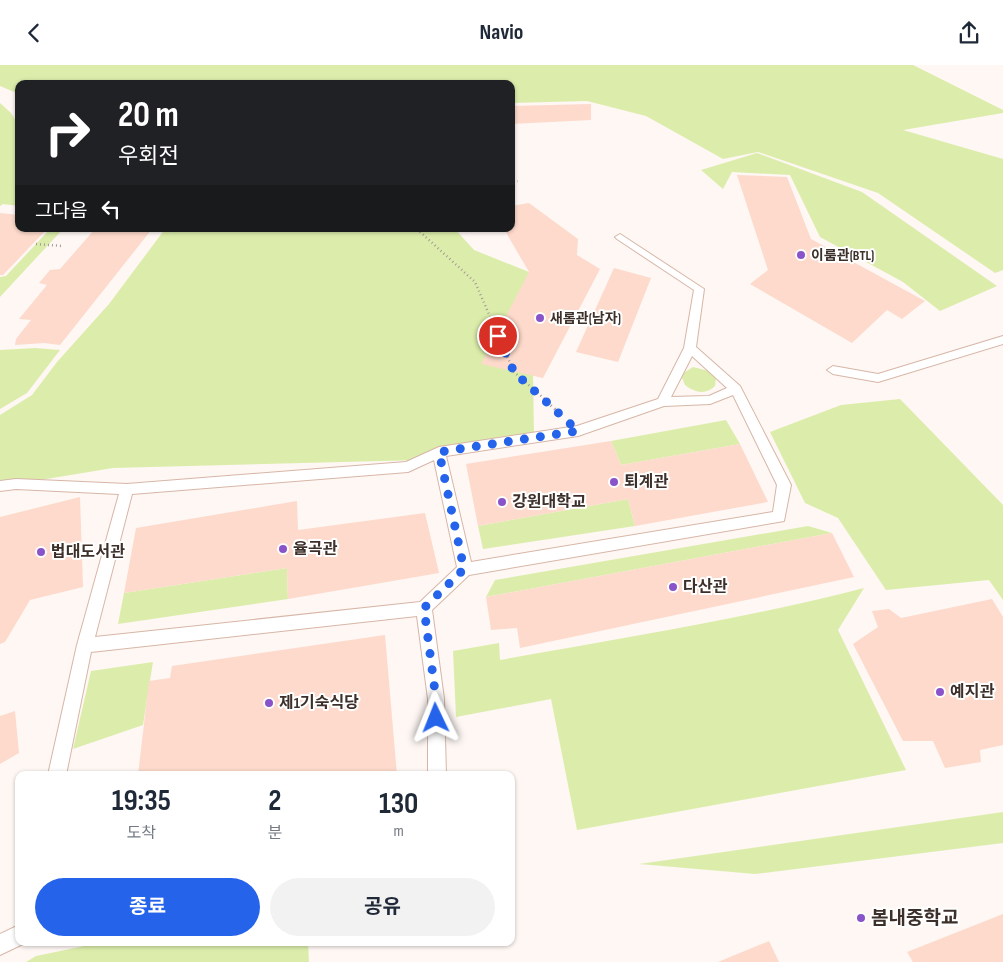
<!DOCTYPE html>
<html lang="ko">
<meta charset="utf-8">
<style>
:root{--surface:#fff;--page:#f2f2f3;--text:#1f2937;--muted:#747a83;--accent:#2563eb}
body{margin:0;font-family:"Sofia Sans Condensed","Noto Sans KR",sans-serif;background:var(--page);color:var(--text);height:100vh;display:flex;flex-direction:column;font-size:19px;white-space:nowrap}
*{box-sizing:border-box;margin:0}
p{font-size:16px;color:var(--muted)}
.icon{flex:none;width:28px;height:28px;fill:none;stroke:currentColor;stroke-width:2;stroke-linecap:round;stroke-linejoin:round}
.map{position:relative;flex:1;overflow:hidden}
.panel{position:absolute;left:15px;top:706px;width:500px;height:175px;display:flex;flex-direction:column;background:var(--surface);border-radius:10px;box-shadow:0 1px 4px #0004}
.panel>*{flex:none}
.banner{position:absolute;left:15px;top:15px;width:500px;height:152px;border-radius:10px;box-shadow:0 1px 4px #0004;background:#202124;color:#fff;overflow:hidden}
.pin{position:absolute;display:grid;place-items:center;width:42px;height:42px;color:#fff;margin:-21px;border:2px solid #fff;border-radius:50%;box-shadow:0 1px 5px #0007}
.me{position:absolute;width:55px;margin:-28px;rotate:358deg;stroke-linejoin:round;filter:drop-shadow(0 0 4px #0008)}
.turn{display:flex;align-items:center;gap:18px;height:105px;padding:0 20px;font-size:22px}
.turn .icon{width:65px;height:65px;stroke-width:2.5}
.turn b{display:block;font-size:35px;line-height:42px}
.then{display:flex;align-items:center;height:48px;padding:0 20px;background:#0003;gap:10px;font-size:19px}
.eta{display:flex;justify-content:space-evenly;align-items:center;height:85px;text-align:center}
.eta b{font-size:30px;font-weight:700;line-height:35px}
.primary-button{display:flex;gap:10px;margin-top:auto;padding:10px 20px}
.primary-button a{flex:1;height:58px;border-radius:30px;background:var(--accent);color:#fff;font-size:20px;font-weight:700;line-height:58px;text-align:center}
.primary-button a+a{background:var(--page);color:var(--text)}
header{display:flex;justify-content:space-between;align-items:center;height:65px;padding:0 20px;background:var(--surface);font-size:22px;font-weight:700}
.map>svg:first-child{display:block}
.green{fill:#dcedab}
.building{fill:#fddacb}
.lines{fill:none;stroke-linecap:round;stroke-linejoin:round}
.lane-casing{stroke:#d7b6a7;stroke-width:2}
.path-far2{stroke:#a59b97;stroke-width:2;stroke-dasharray:0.5 2.5;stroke-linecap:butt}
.path-far1{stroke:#a59b97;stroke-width:2.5;stroke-dasharray:1 3;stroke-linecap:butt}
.path{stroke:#a59b97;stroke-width:3;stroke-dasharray:1 4;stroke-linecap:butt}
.lane{fill:#fff;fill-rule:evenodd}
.route{stroke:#2563eb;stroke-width:9;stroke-dasharray:0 16.2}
.poi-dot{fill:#8953ca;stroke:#fff;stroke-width:2}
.labels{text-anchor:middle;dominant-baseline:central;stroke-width:4;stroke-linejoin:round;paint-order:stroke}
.far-poi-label{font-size:14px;font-weight:bold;fill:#3d302a;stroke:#fff;text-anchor:start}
.poi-label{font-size:16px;font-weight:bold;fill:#3d302a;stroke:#fff;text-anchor:start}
.near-poi-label{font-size:19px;font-weight:bold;fill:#3d302a;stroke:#fff;text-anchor:start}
</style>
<header><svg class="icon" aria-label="back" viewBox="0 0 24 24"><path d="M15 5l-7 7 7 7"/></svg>Navio<svg class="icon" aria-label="share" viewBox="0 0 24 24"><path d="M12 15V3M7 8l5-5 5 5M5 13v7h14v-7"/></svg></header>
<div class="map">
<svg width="1003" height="897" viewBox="0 0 1003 897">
<rect width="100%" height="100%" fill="#fef7f4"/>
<!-- green -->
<g class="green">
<path d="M0,0H913L1003,45V48L903,65L1003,94V205L995,208L878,128L758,87L723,94L646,51L587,36L511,38V19H19V29L0,21Z"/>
<path d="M0,38L11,48L19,61V141L3,139L0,141Z"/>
<path d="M757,88L862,127L997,221L940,246L903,217L820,172L790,110L732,107L723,124L701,105Z"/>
<path d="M50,164H63L0,232V212L6,211Z"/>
<path d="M165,164H455L474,185L529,207L503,269L533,305L534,373L421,395L113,403L16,419H0V350L32,330L57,297L109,239Z"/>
<path d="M35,283L60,285L27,328L0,344V285Z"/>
<path d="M693,302L709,306L716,313L715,321C706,330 695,328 685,320L682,313V309Z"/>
<path d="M900,334L1003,440V535L989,515L886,525L838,453L805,438L770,367L841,340Z"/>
<path d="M726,355L740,379L621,400L611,376Z"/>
<path d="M628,434L635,461L483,484L478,461Z"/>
<path d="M808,461L832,468L486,532L495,515Z"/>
<path d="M287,503L288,534L118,559L124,528Z"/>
<path d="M864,523L838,565L906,705L577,765L551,634L456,652L453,586L499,578L500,595C622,573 744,554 864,523Z"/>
<path d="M153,597L143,660L73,684L91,606Z"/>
<path d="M1003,747V778L755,809L639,799Z"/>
<path d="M99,878H308L309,897H26L36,891Z"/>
</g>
<!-- building -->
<g class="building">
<path d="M591,39V55L511,59V41Z"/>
<path d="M737,110L787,112L811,174L925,236L902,254L887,245L852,278L750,219L768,205Z"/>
<path d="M529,138L578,174L577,190L600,204L543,313L481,299L529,207L504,164H511V141Z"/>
<path d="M0,148L19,150V164H47L3,210H0Z"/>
<path d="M95,164H152L60,280L44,278L15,280L16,274L31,255L19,254L47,220L39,218L50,205L60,204Z"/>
<path d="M614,203L651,213L618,297L576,287Z"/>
<path d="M611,376L621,400L740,379L768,437L635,461L628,434L478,461L466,399Z"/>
<path d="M80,432L83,522L30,535L5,577L0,579V452Z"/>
<path d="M297,436L298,465L425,448L439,508L288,534L287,503L124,528L136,463Z"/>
<path d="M832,468L854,512L520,583L517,563L491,565L486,532Z"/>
<path d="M992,534L1003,552V680L980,685L981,697L945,703L933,676H903L853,579L878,562L872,546L889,544L901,553Z"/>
<path d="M385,570L397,710H138L149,616L170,613L172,601Z"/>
<path d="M15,646L19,688L0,699V651Z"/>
<path d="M1003,849V897H913L907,887Z"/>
<path d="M769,876L779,897H718Z"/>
</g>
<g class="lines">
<!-- lane casing -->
<g class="lane-casing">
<g id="lane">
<path d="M620,169L704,224L696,282L740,321L791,420L784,456L469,510L432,545L444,634L446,710H428V634L417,551L91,587L66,710H48L77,580L119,429L16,424L0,426V416L16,414L127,419L406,397L439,382L577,361L658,334L684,283L694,225L617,174L615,172ZM692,291L727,323L709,331L671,332ZM733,330L777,420L773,447L471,497L446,391L578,371L664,341L710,339ZM434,395L457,502L420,537L95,572L132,429L408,407Z"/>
<path d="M1003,271V279L878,317L833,309L827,305L833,301L878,309Z"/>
<path d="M19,860V878H25L0,890V869Z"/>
</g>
</g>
<!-- path-far2 -->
<path class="path-far2" d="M511,117L520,116"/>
<!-- path-far1 -->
<g class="path-far1">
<path d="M417,164L475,217L514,307L549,338"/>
<path d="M36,179L62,181"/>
</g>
<!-- path -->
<path class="path" d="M547,337L558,347"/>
<!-- lane -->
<use href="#lane" class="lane"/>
</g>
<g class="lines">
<!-- route -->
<path class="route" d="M436,653V634L424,543L464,504L439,387L578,366L514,307L498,271"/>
</g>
<!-- markers -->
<g class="poi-dot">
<circle cx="801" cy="190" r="5"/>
<circle cx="540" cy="253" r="5"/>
<circle cx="614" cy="417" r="5"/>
<circle cx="502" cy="437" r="5"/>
<circle cx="283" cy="484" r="5"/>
<circle cx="41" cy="487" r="5"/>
<circle cx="673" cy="522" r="5"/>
<circle cx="940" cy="627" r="5"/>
<circle cx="269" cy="638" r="5"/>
<circle cx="861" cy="853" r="5"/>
</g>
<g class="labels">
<!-- far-poi labels -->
<g class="far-poi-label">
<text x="811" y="190">이룸관(BTL)</text>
<text x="550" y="253">새롬관(남자)</text>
</g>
<!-- poi labels -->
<g class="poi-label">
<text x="624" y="417">퇴계관</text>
<text x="512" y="437">강원대학교</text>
<text x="293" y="484">율곡관</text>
<text x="51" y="487">법대도서관</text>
<text x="683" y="522">다산관</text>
<text x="950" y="627">예지관</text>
<text x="279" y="638">제1기숙식당</text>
</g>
<!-- near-poi labels -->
<g class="near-poi-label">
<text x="871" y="853">봄내중학교</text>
</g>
</g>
</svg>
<div class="pin" style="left:498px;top:271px;background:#d93025"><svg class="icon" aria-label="arrive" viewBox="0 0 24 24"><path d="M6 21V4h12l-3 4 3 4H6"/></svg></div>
<svg class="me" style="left:436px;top:653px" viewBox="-20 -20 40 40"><path d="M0-17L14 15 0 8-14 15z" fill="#2563eb" stroke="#fff" stroke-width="4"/></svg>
<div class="banner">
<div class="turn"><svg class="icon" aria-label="right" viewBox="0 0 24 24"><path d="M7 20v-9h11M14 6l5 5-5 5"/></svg><div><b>20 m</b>우회전</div></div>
<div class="then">그다음<svg class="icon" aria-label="left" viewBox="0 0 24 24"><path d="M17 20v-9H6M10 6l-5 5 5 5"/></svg></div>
</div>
<section class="panel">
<div class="eta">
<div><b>19:35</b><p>도착</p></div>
<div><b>2</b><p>분</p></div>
<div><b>130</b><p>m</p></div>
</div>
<div class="primary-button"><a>종료</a><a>공유</a></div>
</section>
</div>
